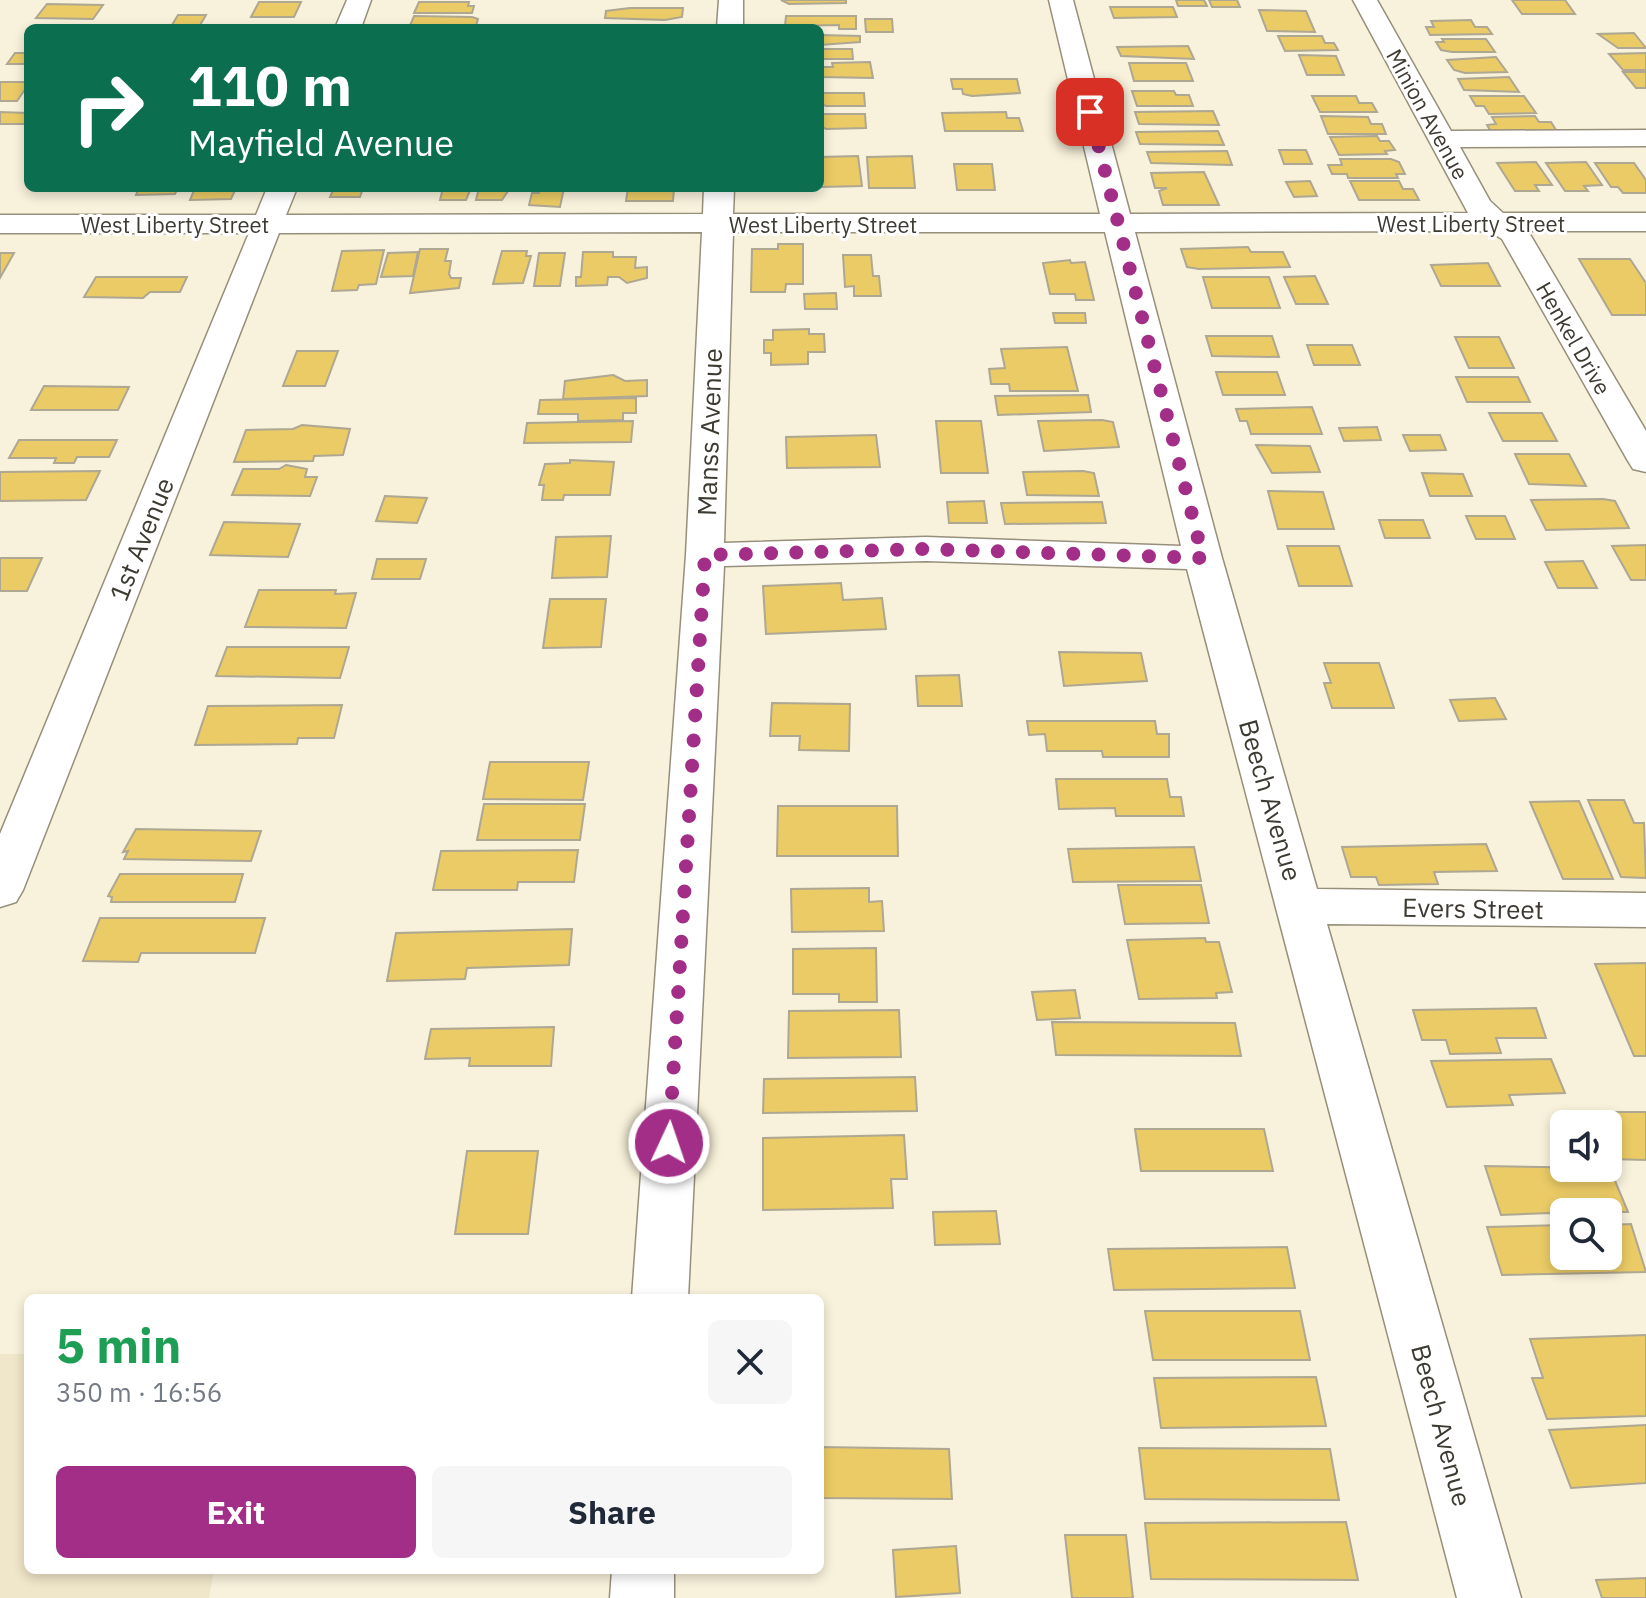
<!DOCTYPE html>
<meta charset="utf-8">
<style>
:root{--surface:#fff;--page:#f6f6f7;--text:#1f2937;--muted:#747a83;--accent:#a32e88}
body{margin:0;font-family:"IBM Plex Sans",sans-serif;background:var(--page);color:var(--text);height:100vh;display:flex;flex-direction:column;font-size:30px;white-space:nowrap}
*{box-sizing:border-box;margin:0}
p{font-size:26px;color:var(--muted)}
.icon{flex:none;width:44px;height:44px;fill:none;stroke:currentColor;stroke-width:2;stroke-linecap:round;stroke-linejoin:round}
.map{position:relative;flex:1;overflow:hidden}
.details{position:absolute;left:24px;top:1294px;width:800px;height:280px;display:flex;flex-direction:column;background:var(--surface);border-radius:12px;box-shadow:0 4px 12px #0003}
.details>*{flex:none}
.banner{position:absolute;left:24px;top:24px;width:800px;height:168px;border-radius:12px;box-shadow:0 4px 12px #0003;background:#0b6e4f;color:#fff;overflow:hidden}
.controls{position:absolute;left:1550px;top:1110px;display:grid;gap:16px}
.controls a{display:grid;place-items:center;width:72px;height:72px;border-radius:12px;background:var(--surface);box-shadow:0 4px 12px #0003;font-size:40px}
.pin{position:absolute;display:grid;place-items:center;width:68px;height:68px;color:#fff;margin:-34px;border-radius:16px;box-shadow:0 4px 12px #0006}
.me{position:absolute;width:88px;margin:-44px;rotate:3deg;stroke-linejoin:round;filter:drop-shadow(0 0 6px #0008)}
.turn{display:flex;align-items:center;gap:28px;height:168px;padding:0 32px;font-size:36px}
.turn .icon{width:104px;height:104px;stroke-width:2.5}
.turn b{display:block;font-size:56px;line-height:68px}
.round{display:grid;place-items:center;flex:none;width:84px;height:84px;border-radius:12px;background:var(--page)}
.headline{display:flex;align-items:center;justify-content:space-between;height:136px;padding:0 32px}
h1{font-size:48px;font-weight:800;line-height:60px;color:#1e9e55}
.primary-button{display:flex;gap:16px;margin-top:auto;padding:16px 32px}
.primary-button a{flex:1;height:92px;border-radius:12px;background:var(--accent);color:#fff;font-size:32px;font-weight:800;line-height:92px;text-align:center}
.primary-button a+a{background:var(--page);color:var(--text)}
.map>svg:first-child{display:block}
.built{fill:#f0e6c9}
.building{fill:#ebcb66;stroke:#aea792;stroke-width:2}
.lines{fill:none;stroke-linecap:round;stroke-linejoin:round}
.minor-casing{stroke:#968f7b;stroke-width:3}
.minor{fill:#fff;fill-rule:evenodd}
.route{stroke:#a32e88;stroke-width:14;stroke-dasharray:0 25.2}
.labels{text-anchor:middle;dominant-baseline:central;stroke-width:6;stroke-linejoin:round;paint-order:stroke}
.far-street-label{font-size:22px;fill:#3d3a32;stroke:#fff}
.street-label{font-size:26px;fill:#3d3a32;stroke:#fff}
</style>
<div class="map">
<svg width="1646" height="1598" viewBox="0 0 1646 1598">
<rect width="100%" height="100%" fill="#f8f1db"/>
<!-- built -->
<path class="built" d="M0,1354H28V1570H214L209,1598H0Z"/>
<!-- building -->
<g class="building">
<path d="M781,0H846V3L789,4Z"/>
<path d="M1176,0H1204L1207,6H1178Z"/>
<path d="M1209,0H1237L1240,7H1212Z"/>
<path d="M1512,0H1565L1575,14H1522Z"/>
<path d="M259,2H301L294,17H251Z"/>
<path d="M419,2H469L468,6H474L472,13H414Z"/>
<path d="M47,4L103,5L93,19L36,18Z"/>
<path d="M1110,7H1173L1177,17L1114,18Z"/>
<path d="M630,8H683L682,17L665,20L605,18L606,11Z"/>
<path d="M1259,10L1306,11L1315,32L1267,31Z"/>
<path d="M178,15H206L200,25H172Z"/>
<path d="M414,16L472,17L478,19L476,26L468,28H409Z"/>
<path d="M786,16H856V29H839V25L785,26Z"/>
<path d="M865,19H892L893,32H866Z"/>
<path d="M1471,20L1475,27H1487L1492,34L1430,35L1426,27H1434L1431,21Z"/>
<path d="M1634,33L1646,48H1618L1598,34Z"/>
<path d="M820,35L860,36V42L820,45Z"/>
<path d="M1278,36H1322L1325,43H1334L1338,50L1285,51Z"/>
<path d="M1442,39H1486L1495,52H1452L1441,50L1436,42H1444Z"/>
<path d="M1188,46L1194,59L1121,56L1117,47Z"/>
<path d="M820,49H852L853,59H820Z"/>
<path d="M15,53H28V64H7Z"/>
<path d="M1646,53V70H1623L1609,54Z"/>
<path d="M1299,55L1336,56L1344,75H1307Z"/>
<path d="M1496,57L1507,72L1465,73L1454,70L1447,60Z"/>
<path d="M870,62L873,78L820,77V67H833L832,63Z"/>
<path d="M1129,63H1186L1193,81H1134Z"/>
<path d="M1623,72H1646V88H1636Z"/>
<path d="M1509,77L1519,92L1464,90L1458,79Z"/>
<path d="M951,79H1017L1020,93L972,96L963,94L962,89H953Z"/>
<path d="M0,82H28V85L17,101H0Z"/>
<path d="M1132,91H1174L1176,95H1189L1193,106H1137Z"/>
<path d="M820,93H864L865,106H826L820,104Z"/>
<path d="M1312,96H1356L1359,103H1372L1377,112H1320Z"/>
<path d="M1470,96H1524L1536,113L1489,114L1484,106H1476Z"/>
<path d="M1213,111L1219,125L1139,124L1135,112Z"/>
<path d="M0,112L28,113V124H0Z"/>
<path d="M1006,112L1007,118H1019L1023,131H945L942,113Z"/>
<path d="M820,114H865L866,128L826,129L820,126Z"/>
<path d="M1321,116L1368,117L1371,124H1382L1386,134H1328Z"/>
<path d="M1535,116L1539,122H1551L1556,130H1571L1576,136L1493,135L1487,125L1496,124L1492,117Z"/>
<path d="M1218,131L1224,145L1140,144L1136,132Z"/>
<path d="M1377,136L1380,141H1389L1395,150L1385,151L1387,154L1339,155L1330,137Z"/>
<path d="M1279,150H1306L1312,164H1284Z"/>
<path d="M1227,151L1232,165L1151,163L1147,152Z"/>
<path d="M858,156L862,186L820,187V157Z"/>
<path d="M912,156L915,188H869L867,157Z"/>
<path d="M1340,159H1391L1399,162L1405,174H1396L1398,178H1348L1347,174H1332L1328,165H1342Z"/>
<path d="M1536,162L1552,185H1535L1539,191H1515L1497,163Z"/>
<path d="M1586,162L1602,185L1584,186L1588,191H1565L1546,163Z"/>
<path d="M1595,163H1634L1646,180V193H1623L1618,187H1611Z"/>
<path d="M954,164H992L995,190H957Z"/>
<path d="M1204,172L1219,205H1163L1159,191L1167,188H1155L1151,173Z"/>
<path d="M1310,181L1317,196L1294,197L1286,182Z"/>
<path d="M1350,181H1399L1403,189H1413L1419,200H1359Z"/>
<path d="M139,188H178L175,194L136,195Z"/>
<path d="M195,188H236L231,199L190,200Z"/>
<path d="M334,188H363L360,197H330Z"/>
<path d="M443,188H471L466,200H440Z"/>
<path d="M479,188H510L502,200H476Z"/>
<path d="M540,188H564L560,207L529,205L532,193H539Z"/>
<path d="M628,188H674L673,201H626Z"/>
<path d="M778,244H803V284H786L785,292H751L752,249H778Z"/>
<path d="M1248,247L1251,252H1283L1290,267L1199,269L1187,267L1181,249Z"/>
<path d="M420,249H448L445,261H451L449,274L451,278H461L459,288L410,293Z"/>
<path d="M384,250L376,284L359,285L357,290L332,291L342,251Z"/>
<path d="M502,251H527L526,256H531L523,283L493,284Z"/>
<path d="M418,252L413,276L381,277L388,253Z"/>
<path d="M583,252H613V257H636L635,268L647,267V278L627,283L619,277H608L607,285L576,286V277H581Z"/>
<path d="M0,253H14L0,278Z"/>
<path d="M539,253H565L560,286H534Z"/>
<path d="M843,255H871L873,276H879L881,296H854V286L845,287Z"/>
<path d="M1579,259H1630L1646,283V315H1612Z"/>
<path d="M1070,260L1071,263L1085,262L1094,300H1076L1075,294H1050L1043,263Z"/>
<path d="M1488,263L1500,286H1441L1431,265Z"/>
<path d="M1315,276L1328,304H1296L1284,277Z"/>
<path d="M96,277H187L180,292H150L143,298L84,297Z"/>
<path d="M1203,277H1269L1280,308H1212Z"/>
<path d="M836,293L837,309H805L804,294Z"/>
<path d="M1053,313H1085L1086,323H1055Z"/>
<path d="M809,329V334H824L825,352H808V364L771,365V353H764V340H773V330Z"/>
<path d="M1206,336H1272L1279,357L1212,356Z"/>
<path d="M1455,337H1499L1514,368H1469Z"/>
<path d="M1307,345H1352L1360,365H1314Z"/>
<path d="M1067,347L1078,391H1010L1009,384H991L989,369L1005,368L1001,349Z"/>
<path d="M297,351H338L325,386H283Z"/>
<path d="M1216,372H1277L1285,395H1223Z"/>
<path d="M613,375L625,381L647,380V396L563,399L565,381Z"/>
<path d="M1456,377H1518L1530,402H1467Z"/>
<path d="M44,386L129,387L118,410H31Z"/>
<path d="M1088,395L1091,412L998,415L995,396Z"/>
<path d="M636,398V413H623V420L578,421V414H538L540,400Z"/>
<path d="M1312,407L1322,434H1251L1247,421H1240L1236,409Z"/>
<path d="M1489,413H1542L1557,441H1503Z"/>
<path d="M1102,420L1113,422L1119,447L1044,451L1038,421Z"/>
<path d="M633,421L631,442L524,443L527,423Z"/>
<path d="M936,421H981L988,473H941Z"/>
<path d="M302,425L350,429L343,455L314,456L313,461L234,462L246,430L293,429Z"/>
<path d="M1377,427L1381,440L1344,441L1339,428Z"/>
<path d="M876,435L880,467L787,468L786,437Z"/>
<path d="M1403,435H1440L1446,450L1410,451Z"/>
<path d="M19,440H117L109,457H77L74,463H54L56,458H9Z"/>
<path d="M1256,445L1310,446L1320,472L1272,473Z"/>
<path d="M1515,454H1569L1586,486L1529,484Z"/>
<path d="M570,460L614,462L610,495H564L563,500H542L544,485H539L545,464L570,463Z"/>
<path d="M286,465L307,469L305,477H317L310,496L232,495L243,469H279Z"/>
<path d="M100,471L86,500L0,501V472Z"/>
<path d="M1083,471L1094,473L1099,496L1027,495L1023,472Z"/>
<path d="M1422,473L1463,474L1472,496H1430Z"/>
<path d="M1268,491L1323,492L1334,529H1278Z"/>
<path d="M385,496L427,498L417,523L376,521Z"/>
<path d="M1603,499L1615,501L1629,528L1546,530L1531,500Z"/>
<path d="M984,501L987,523H949L947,502Z"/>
<path d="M1102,502L1106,523L1005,524L1001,503Z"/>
<path d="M1466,516H1505L1515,539H1476Z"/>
<path d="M1379,520H1423L1430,538H1385Z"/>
<path d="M224,522L300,524L288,557L210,555Z"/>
<path d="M611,536L607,577L552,578L556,537Z"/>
<path d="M1646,545V580H1631L1612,546Z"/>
<path d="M1287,546H1339L1352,586H1299Z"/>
<path d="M0,558H42L27,591H0Z"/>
<path d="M377,559H426L420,579H372Z"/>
<path d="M1583,561L1597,588H1558L1545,562Z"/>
<path d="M841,583L843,600L882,598L886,629L766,634L763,586Z"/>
<path d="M259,590H336L335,594L356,593L346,628L245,627Z"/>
<path d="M550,599H606L601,647L543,648Z"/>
<path d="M227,647H349L340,678L216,676Z"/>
<path d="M1059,652L1141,653L1147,681L1064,686Z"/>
<path d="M1324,663H1379L1394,708H1332L1324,683H1331Z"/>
<path d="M959,675L962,706H918L916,676Z"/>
<path d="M1495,698L1506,719L1459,721L1450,700Z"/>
<path d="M772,703L850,704L849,751L799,750L800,736H770Z"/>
<path d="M342,705L334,738H298L297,744L195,745L208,706Z"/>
<path d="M1027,721H1155L1157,734H1169V757H1103L1102,751H1047L1045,734L1029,735Z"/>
<path d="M490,762H589L583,800L483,799Z"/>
<path d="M1056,779H1167L1170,797H1181L1184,816H1116L1115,808L1059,809Z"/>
<path d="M1588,800H1624L1634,823H1644L1646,878L1621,877Z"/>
<path d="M1579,801L1613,879H1563L1530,802Z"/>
<path d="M484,804H585L580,840H477Z"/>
<path d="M778,806H897L898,856H777Z"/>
<path d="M136,829L261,831L251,861L124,859L128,851L123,852Z"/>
<path d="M1486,844L1497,871L1434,872L1438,884L1379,885L1376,877H1351L1342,847Z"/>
<path d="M1194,847L1201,881L1073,882L1068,849Z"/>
<path d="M578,850L574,882H518L517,890H433L441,851Z"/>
<path d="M120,874H243L235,902H111L112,897L108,896Z"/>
<path d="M1118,885H1201L1209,923L1125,924Z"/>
<path d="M869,888V902L882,901L884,931L792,932L791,889Z"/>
<path d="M100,918H265L255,953H141L138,962L83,961Z"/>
<path d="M572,929L569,965L467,968L465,979L387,981L396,933Z"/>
<path d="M1205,938L1206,942H1219L1232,992L1216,993L1217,998L1139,999L1127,940Z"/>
<path d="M876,948L877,1002H839V994H793V949Z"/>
<path d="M1646,963V1056H1634L1595,964Z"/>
<path d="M1075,990L1080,1018L1037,1020L1032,992Z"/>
<path d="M1536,1008L1546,1038H1496L1501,1053L1450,1054L1446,1040H1422L1413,1010Z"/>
<path d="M899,1010L901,1057L788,1058L789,1011Z"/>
<path d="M1052,1022L1235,1023L1241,1056L1056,1055Z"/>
<path d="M554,1027L551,1066H469L470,1058L425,1059L431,1029Z"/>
<path d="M1551,1059L1565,1093L1509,1095L1513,1105L1447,1107L1431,1061Z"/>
<path d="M915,1077L917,1111L763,1113L764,1079Z"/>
<path d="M1588,1112H1646V1160L1608,1159V1124H1593Z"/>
<path d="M1135,1129H1264L1273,1171H1141Z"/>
<path d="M904,1135L907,1179H891L893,1208L763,1210V1138Z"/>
<path d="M467,1151H538L528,1234H455Z"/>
<path d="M1608,1164L1628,1212H1564V1220H1559L1551,1213L1501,1215L1485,1166L1608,1168Z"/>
<path d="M996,1211L1000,1244L935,1245L933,1212Z"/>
<path d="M1631,1224L1646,1272L1502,1275L1487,1227L1564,1225V1256H1608V1225Z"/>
<path d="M1287,1247L1295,1288L1114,1290L1108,1249Z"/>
<path d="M1145,1311H1300L1310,1360H1153Z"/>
<path d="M1646,1335V1416L1547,1419L1532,1378H1543L1530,1339Z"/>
<path d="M1316,1377L1326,1426L1161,1428L1154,1378Z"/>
<path d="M1646,1425V1483L1571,1488L1549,1430Z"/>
<path d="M820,1447L949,1449L952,1499L820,1498Z"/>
<path d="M1139,1448L1330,1449L1339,1500L1145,1499Z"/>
<path d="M1346,1522L1358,1580L1151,1579L1145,1523Z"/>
<path d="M1065,1535H1126L1133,1598H1072Z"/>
<path d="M956,1546L960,1593L896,1597L893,1550Z"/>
<path d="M1646,1578V1598H1602L1596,1580Z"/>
</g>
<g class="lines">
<!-- minor casing -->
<g class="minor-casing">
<g id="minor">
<path d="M347,0H371L361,28H335Z"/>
<path d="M719,0H743V28H717Z"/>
<path d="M1049,0H1073L1130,214L1468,213L1353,0H1377L1451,131L1646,130V146L1460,147L1490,201L1503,213H1646V231H1528L1646,431V472L1633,469L1628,461L1502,239L1489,231L1135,232L1222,558L1317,889L1646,893V927L1327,924L1521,1598H1457L1187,569L926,561L724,566L688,1298H632L686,555L702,232L279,233L23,890L16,902L0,907V834L249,233H0V215H256L267,188H297L286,215L703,214L704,188H734L733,214H1100ZM733,232H1105L1181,546L926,537L724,543Z"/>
<path d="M612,1570H674V1598H610Z"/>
</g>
</g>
<!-- minor -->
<use href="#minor" class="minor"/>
</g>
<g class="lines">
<!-- route -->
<path class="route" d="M669,1143L705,555L926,549L1203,558L1090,112"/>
</g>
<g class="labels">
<!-- far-street labels -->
<g class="far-street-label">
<text transform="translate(1428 114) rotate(61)">Minion Avenue</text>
<text x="1471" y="223">West Liberty Street</text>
<text x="175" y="224">West Liberty Street</text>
<text x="823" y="224">West Liberty Street</text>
<text transform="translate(1574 338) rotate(60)">Henkel Drive</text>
</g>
<!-- street labels -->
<g class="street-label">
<text transform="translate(709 432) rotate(-88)">Manss Avenue</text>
<text transform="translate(141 539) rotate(-68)">1st Avenue</text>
<text transform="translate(1271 800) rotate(74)">Beech Avenue</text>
<text transform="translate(1473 908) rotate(1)">Evers Street</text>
<text transform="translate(1442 1425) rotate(75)">Beech Avenue</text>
</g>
</g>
</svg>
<div class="controls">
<a><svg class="icon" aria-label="sound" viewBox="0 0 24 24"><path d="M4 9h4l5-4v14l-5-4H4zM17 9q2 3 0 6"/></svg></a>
<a><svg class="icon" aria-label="search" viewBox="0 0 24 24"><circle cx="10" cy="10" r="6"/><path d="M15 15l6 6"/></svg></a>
</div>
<div class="pin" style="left:1090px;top:112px;background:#d93025"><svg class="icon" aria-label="arrive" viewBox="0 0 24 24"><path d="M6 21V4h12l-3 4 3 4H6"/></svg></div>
<svg class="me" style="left:669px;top:1143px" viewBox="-20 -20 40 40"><circle r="17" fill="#a32e88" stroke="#fff" stroke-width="3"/><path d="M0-11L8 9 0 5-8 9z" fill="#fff"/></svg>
<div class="banner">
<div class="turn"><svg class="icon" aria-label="right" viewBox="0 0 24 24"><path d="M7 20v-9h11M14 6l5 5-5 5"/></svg><div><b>110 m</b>Mayfield Avenue</div></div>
</div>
<section class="details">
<div class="headline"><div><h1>5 min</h1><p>350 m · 16:56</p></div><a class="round"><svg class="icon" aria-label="close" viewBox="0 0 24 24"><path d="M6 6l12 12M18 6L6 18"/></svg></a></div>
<div class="primary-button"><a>Exit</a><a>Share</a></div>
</section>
</div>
